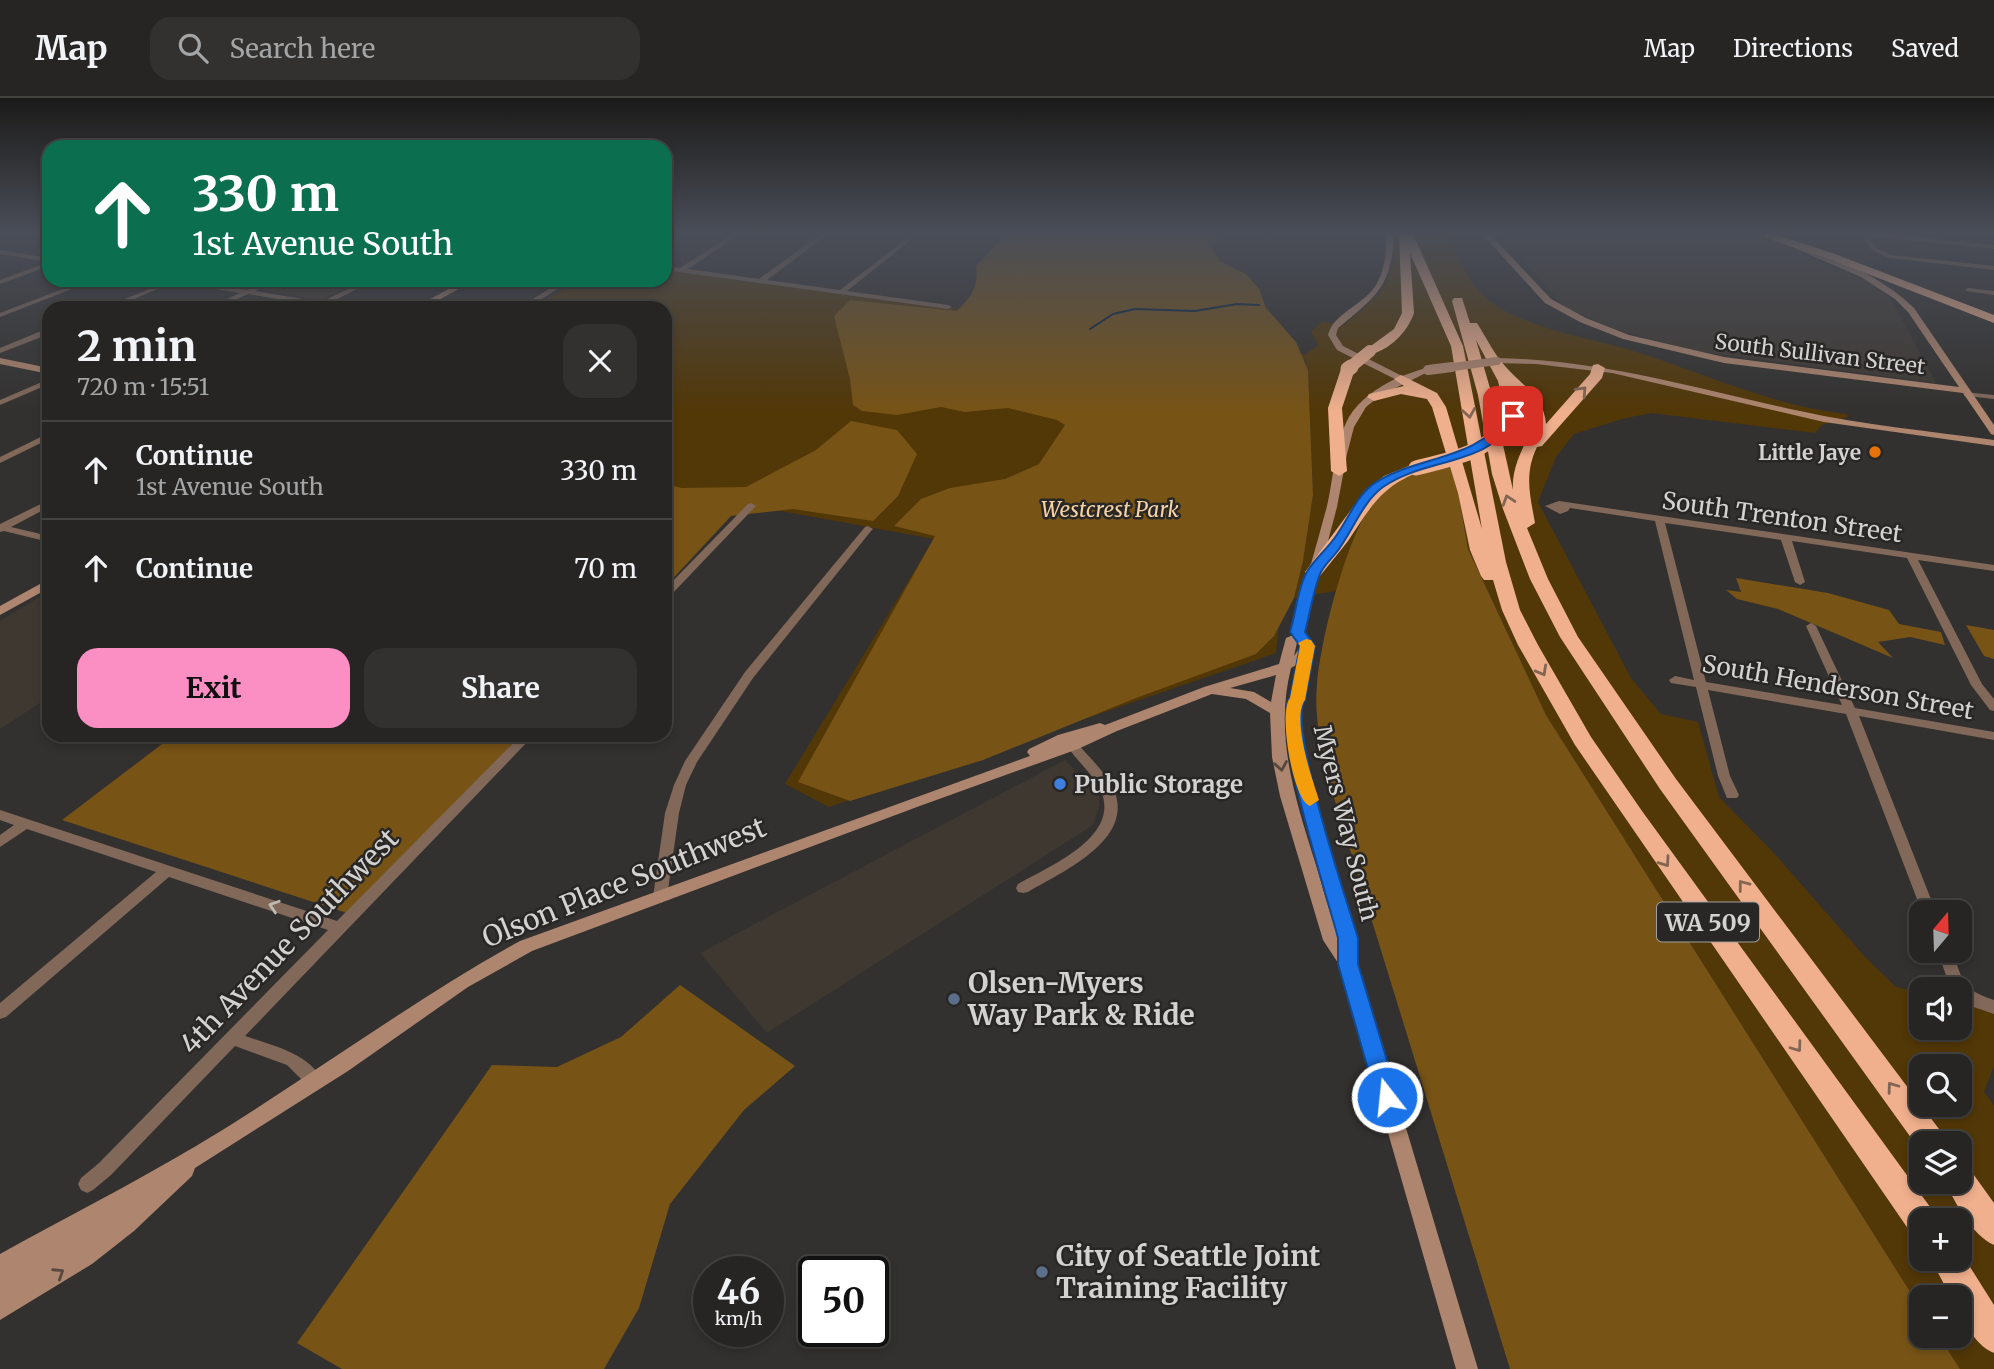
<!DOCTYPE html>
<meta charset="utf-8">
<style>
:root{--surface:#262523;--page:#323130;--text:#f1f3f6;--muted:#a4a5a6;--line:#424241;--accent:#fb8fc3}
body{margin:0;font-family:Merriweather,serif;background:var(--page);color:var(--text);height:100vh;display:flex;flex-direction:column;font-size:26px;white-space:nowrap}
*{box-sizing:border-box;margin:0}
p{font-size:23px;color:var(--muted)}
.icon{flex:none;width:38px;height:38px;fill:none;stroke:currentColor;stroke-width:2;stroke-linecap:round;stroke-linejoin:round}
.map{position:relative;flex:1;overflow:hidden}
.side{position:absolute;left:42px;top:203px;width:630px;height:441px;display:flex;flex-direction:column;background:var(--surface);border-radius:21px;box-shadow:0 4px 10px #0003,0 0 0 2px var(--line)}
.side>*{flex:none}
.hud{position:absolute;left:42px;top:42px;width:630px;height:147px;border-radius:21px;box-shadow:0 4px 10px #0003,0 0 0 2px var(--line);background:#0b6e4f;color:#fff;overflow:hidden}
.needle{width:46px;rotate:19deg}
.buttons{position:absolute;left:1909px;top:802px;display:grid;gap:14px}
.buttons a{display:grid;place-items:center;width:63px;height:63px;border-radius:14px;background:var(--surface);box-shadow:0 4px 10px #0003,0 0 0 2px var(--line);font-size:35px}
.speed{position:absolute;left:693px;top:1158px;display:flex;gap:14px;font-size:35px;font-weight:700;text-align:center}
.speed>*{display:grid;place-content:center;width:91px;height:91px;border-radius:50%;background:var(--surface);box-shadow:0 4px 10px #0003,0 0 0 2px var(--line);line-height:1}
.speed small{font-size:18px;font-weight:400}
.speed .limit{border:4px solid #111;border-radius:10px;background:#fff;color:#111}
.pin{position:absolute;display:grid;place-items:center;width:60px;height:60px;color:#fff;margin:-30px;border-radius:14px;box-shadow:0 4px 10px #0006}
.me{position:absolute;width:77px;margin:-38px;rotate:344deg;stroke-linejoin:round;filter:drop-shadow(0 0 5px #0008)}
.turn{display:flex;align-items:center;gap:24px;height:147px;padding:0 35px;font-size:32px}
.turn .icon{width:91px;height:91px;stroke-width:2.5}
.turn b{display:block;font-size:49px;line-height:60px}
.round{display:grid;place-items:center;flex:none;width:74px;height:74px;border-radius:21px;background:var(--page)}
.summary{display:flex;align-items:center;justify-content:space-between;height:119px;padding:0 35px}
h1{font-size:42px;font-weight:700;line-height:52px}
.cta{display:flex;gap:14px;margin-top:auto;padding:14px 35px}
.cta a{flex:1;height:80px;border-radius:21px;background:var(--accent);color:#111;font-size:28px;font-weight:700;line-height:80px;text-align:center}
.cta a+a{background:var(--page);color:var(--text)}
ul{padding:0;list-style:none}
li{display:flex;align-items:center;gap:21px;height:98px;padding:0 35px;border-top:2px solid var(--line)}
li div{flex:1}
li b{display:block;font-size:26px}
li em{font-style:normal}
header{display:flex;align-items:center;gap:42px;box-sizing:border-box;height:98px;padding:0 35px;background:var(--surface);border-bottom:2px solid var(--line)}
header strong{font-size:33px}
nav{display:flex;gap:38px;margin-inline-start:auto;font-size:24px}
.search{width:490px;height:63px;background:var(--page);display:flex;align-items:center;gap:18px;box-sizing:border-box;padding:0 24px;border-radius:21px;color:var(--muted);font-size:26px}
.map>svg:first-child{display:block}
.built{fill:#3e3831}
.education{fill:#433728}
.green{fill:#523707;fill-rule:evenodd}
.forest{fill:#775316}
.lines{fill:none;stroke-linecap:round;stroke-linejoin:round}
.stream{stroke:#00213f;stroke-width:2}
.street{fill:#816859;fill-rule:evenodd}
.secondary{fill:#ae856e;fill-rule:evenodd}
.highway{fill:#f0b08d;fill-rule:evenodd}
.secondary-bridge-far1{stroke:#ae856e;stroke-width:8}
.secondary-bridge{stroke:#ae856e;stroke-width:10}
.highway-bridge-far1{stroke:#f0b08d;stroke-width:12}
.highway-bridge{stroke:#f0b08d;stroke-width:15}
.oneway{stroke:#836554}
.oneway2{stroke:#58483f}
.oneway3{stroke:#beb8b3}
.route{fill:#1a73e8;stroke:#114b97;stroke-width:2}
.slow{fill:#f59e0b}
.food-dot{fill:#e8710a;stroke:#292725;stroke-width:2.5}
.shop-dot{fill:#3f7fe0;stroke:#292725;stroke-width:2.5}
.service-dot{fill:#5c6f8a;stroke:#292725;stroke-width:2.5}
.labels{text-anchor:middle;dominant-baseline:central;stroke-width:5;stroke-linejoin:round;paint-order:stroke}
.far-street-label{font-size:21px;fill:#d3d2d1;stroke:#292725}
.far-poi-label{font-size:21px;font-weight:bold;fill:#d3d2d1;stroke:#292725;text-anchor:end}
.far-park-label{font-size:21px;font-style:italic;fill:#f6d4a6;stroke:#292725}
.shield{fill:#292725;stroke:#a09f9d;stroke-width:2}
.shield-label{font-size:23px;font-weight:bold;fill:#d3d2d1}
.street-label{font-size:24px;fill:#d3d2d1;stroke:#292725}
.poi-label{font-size:24px;font-weight:bold;fill:#d3d2d1;stroke:#292725;text-anchor:start}
.near-street-label{font-size:28px;fill:#d3d2d1;stroke:#292725}
.near-poi-label{font-size:28px;font-weight:bold;fill:#d3d2d1;stroke:#292725;text-anchor:start}
</style>
<header>
<strong>Map</strong>
<div class="search"><svg class="icon" aria-label="search" viewBox="0 0 24 24"><circle cx="10" cy="10" r="6"/><path d="M15 15l6 6"/></svg>Search here</div>
<nav><a>Map</a><a>Directions</a><a>Saved</a></nav>
</header>
<div class="map">
<svg width="1994" height="1271" viewBox="0 0 1994 1271">
<rect width="100%" height="100%" fill="#33312f"/>
<!-- built -->
<g class="built">
<path d="M1498,136H1757L1873,186L1891,201L1936,285L1694,253L1614,231L1565,209Z"/>
<path d="M49,493V599L0,631V523Z"/>
<path d="M1065,662L1099,699V708L1093,727L767,935L700,855Z"/>
</g>
<!-- education -->
<path class="education" d="M283,182H363L321,202L260,192Z"/>
<!-- green -->
<path class="green" d="M1396,136H1450C1457,162 1475,197 1500,210C1538,232 1585,239 1627,251C1700,273 1770,308 1847,316L1848,319L1822,327L1815,335L1651,315L1622,321L1574,336L1556,359L1538,404L1631,580L1661,616L1698,624L1719,699L1773,754L1866,860L1896,889L1921,895L1922,929H1960V903L1994,915V968L1984,994L1994,1007V1271H1960L1938,1237H1960V1199H1922L1921,1211L1546,617L1468,451L1453,365L1395,385L1360,424L1336,493L1294,500L1303,463L1313,397L1308,272L1304,259L1276,555L829,709L785,686L934,441L743,406L665,486V210H532L580,182H665V172L1304,257L1319,247L1311,234L1323,223L1342,228C1383,195 1392,190 1396,136ZM1922,968H1960V1006H1922ZM1922,1045H1960V1083H1922ZM1922,1122H1960V1160H1922Z"/>
<!-- forest -->
<g class="forest">
<path d="M1006,136H1224L1210,147L1220,163L1246,176L1259,191L1266,210L1296,244L1308,272L1313,397L1303,463L1294,500L1274,538L1256,556L1136,600L983,662L850,703L798,684L935,438L894,428L921,401L950,390L1005,381L1039,366L1065,327L1057,322L1008,310L965,314L941,309L897,317L862,313L853,307L850,281L834,218L850,202L957,213C971,199 979,189 976,168Z"/>
<path d="M851,323L897,332L917,356L898,398L873,423L793,411L731,418L665,489V386L682,390L746,389L816,352Z"/>
<path d="M1453,364L1468,451L1546,617L1921,1211L1922,1237H1938L1960,1271H1510L1327,677C1321,648 1314,617 1317,587C1320,543 1349,426 1380,395C1397,377 1430,371 1453,364Z"/>
<path d="M1736,480L1828,495L1889,512L1899,526L1941,534L1945,547L1910,539L1878,544L1893,560L1778,511L1737,501L1726,492L1741,494Z"/>
<path d="M1966,527L1994,532V561L1984,558Z"/>
<path d="M174,637H521L347,815L62,722Z"/>
<path d="M680,887L795,968L744,1012L670,1106L639,1210L604,1271H342L297,1245L492,967L557,969L621,939Z"/>
</g>
<g class="lines">
<!-- stream -->
<path class="stream" d="M1090,231L1113,216L1135,211L1195,213L1237,206L1259,207"/>
<!-- street -->
<g class="street">
<path d="M733,136H740L688,171L759,181L821,136H828L767,182L840,192L909,139L911,142L847,193L948,207L952,209L948,211L665,172V168L680,170Z"/>
<path d="M954,136H966L967,137L964,139Z"/>
<path d="M1860,136H1885L1994,147V151L1868,138L1876,150L1892,157L1994,168V172L1889,160L1872,152Z"/>
<path d="M0,152L49,160V164L0,156Z"/>
<path d="M49,164V168L0,186V182Z"/>
<path d="M86,182H95L0,219V215Z"/>
<path d="M176,182L247,192L269,182H278L255,193L321,204L367,182H375L329,205L349,210H332L248,196L218,210H208L240,195L179,185Z"/>
<path d="M564,182H572L527,210H518Z"/>
<path d="M169,183L174,184L113,210H103Z"/>
<path d="M1968,190L1994,193V197L1966,193V191Z"/>
<path d="M46,231H49V236L0,255V250Z"/>
<path d="M49,281V286L0,307V302Z"/>
<path d="M1964,294L1994,297V301L1967,298H1964Z"/>
<path d="M49,335V341L0,365V359Z"/>
<path d="M49,402V409L11,429L49,438V444L4,433L0,434V426Z"/>
<path d="M1559,403L1994,467V473L1918,462L1982,586L1994,601V613L1990,612L1971,587L1907,460L1792,443L1805,484L1800,487L1795,484L1781,442L1665,425L1706,584L1842,607L1806,528L1811,525L1816,528L1855,610L1994,634V642L1859,618L1936,814H1922L1846,616L1708,592L1730,678L1739,697L1737,700H1727L1718,678L1696,589L1671,585L1669,582L1675,578L1694,582L1655,423L1570,410L1568,413L1560,416L1545,408Z"/>
<path d="M751,405L756,408L754,410L669,499L665,500V491L748,406Z"/>
<path d="M868,428L873,431L871,433L753,580L697,664L686,687L679,715L667,799L665,803L660,805L655,803L653,799L665,715L674,687L685,663L745,574L865,429Z"/>
<path d="M521,637H534L245,938C273,948 310,955 323,984L321,989L315,991L309,989L287,967L235,948L111,1077L93,1092L87,1095L81,1092L78,1086L81,1080L99,1065L328,832L169,779L6,919L0,921V905L156,774L27,731L0,749V737L14,727L0,722V712L337,823Z"/>
<path d="M1073,644L1077,645C1090,660 1106,675 1114,692C1135,742 1062,774 1028,794L1023,795L1018,794L1016,790L1018,786C1050,768 1123,738 1100,691C1092,675 1077,663 1067,648Z"/>
<path d="M1937,852H1952C1963,883 1961,891 1994,902V916L1965,906L1960,902V891H1951Z"/>
</g>
<!-- secondary -->
<g class="secondary">
<path d="M1387,136H1395C1390,190 1378,197 1338,230L1336,237L1343,248L1402,278L1428,269L1432,272L1381,297L1366,309L1354,329L1347,356L1337,409L1304,534L1297,537L1298,540L1294,558L1303,545L1308,544L1314,548L1305,602L1300,608V631L1308,673L1356,840L1357,866L1478,1271H1456L1340,868L1323,842L1280,698L1272,659L1270,615L1246,601L1212,596L1117,633L1078,651L917,709L532,853L468,889L348,973L195,1070L192,1078L134,1133L92,1166L0,1222V1179L2,1178L0,1179V1156C65,1120 132,1086 196,1048C306,982 408,905 520,843L1030,658L1027,654L1029,651L1058,637L1100,625L1105,627L1204,589L1279,566L1286,540L1293,537L1292,534C1303,492 1316,450 1327,408C1334,379 1334,346 1349,319C1360,301 1377,290 1395,281L1337,252L1328,237C1333,216 1362,207 1374,190C1385,175 1386,154 1387,136ZM1298,566L1292,600L1286,606C1286,684 1322,765 1340,841C1329,816 1323,789 1315,764C1295,700 1274,637 1291,570ZM1276,577L1271,604L1254,594L1230,590Z"/>
<path d="M1482,136H1490L1551,201L1586,220L1629,237L1724,259L1959,289L1908,214L1895,201L1861,179L1762,136H1772C1822,156 1875,172 1914,210L1994,327V337L1991,336L1963,295L1724,265L1623,241L1580,224L1545,205Z"/>
<path d="M465,182H475L424,210H414Z"/>
<path d="M0,260L49,270V276L0,266Z"/>
<path d="M1497,260C1603,262 1697,291 1800,313C1864,327 1929,333 1994,342V348L1824,324L1612,275L1536,266L1494,265L1493,263Z"/>
<path d="M49,481V490L0,517V508Z"/>
</g>
<!-- highway -->
<g class="highway">
<path d="M1399,136H1413L1463,248L1506,464L1520,512L1538,547L1591,639L1642,713L1933,1113L1937,1122H1922V1139L1911,1135L1575,647L1518,547L1502,512L1493,482H1484L1481,478L1470,452L1458,395L1432,309L1427,301L1401,296L1374,303L1367,299L1369,296L1404,288L1394,281L1401,277L1437,295L1446,309L1482,431L1451,248L1410,155L1414,215C1407,235 1390,251 1370,257L1364,253L1394,231L1402,215Z"/>
<path d="M1766,136H1774L1835,156L1994,217V225L1827,160L1766,140Z"/>
<path d="M1454,200H1462L1470,225H1477C1486,239 1494,256 1505,268C1521,287 1544,298 1546,326L1590,276L1593,267L1598,266L1605,270L1602,280L1542,348L1537,349C1524,376 1530,397 1535,425L1527,430L1548,481L1578,539L1676,681L1942,1035L1947,1045H1922V1055L1660,691L1560,539L1530,481L1503,411L1492,376L1478,297L1452,203ZM1476,242L1498,283L1507,321H1517L1519,318L1516,293C1551,331 1510,350 1513,392L1492,297Z"/>
<path d="M1348,267L1355,271L1342,310L1347,373L1339,378L1331,373L1328,310L1341,271Z"/>
<path d="M1416,365L1421,367L1424,370L1421,373C1380,389 1371,409 1348,443C1339,455 1329,466 1320,478H1308L1305,474L1365,393L1384,378Z"/>
<path d="M1960,1068L1971,1073L1994,1105V1147C1973,1138 1954,1104 1945,1083H1960Z"/>
<path d="M1960,1153L1994,1207V1255C1974,1247 1960,1220 1960,1199H1951L1930,1160H1960Z"/>
</g>
<!-- secondary-bridge-far1 -->
<path class="secondary-bridge-far1" d="M1438,271L1497,263"/>
<!-- secondary-bridge -->
<path class="secondary-bridge" d="M1428,272L1452,269"/>
<!-- highway-bridge-far1 -->
<path class="highway-bridge-far1" d="M1348,271L1370,253"/>
<!-- highway-bridge -->
<g class="highway-bridge">
<path d="M1348,271L1351,269"/>
<path d="M1416,370C1453,361 1492,354 1512,318"/>
</g>
</g>
<!-- one-way arrows -->
<defs><path id="oneway-chevron" d="M-2-3.5L2.5 0L-2 3.5" fill="none" stroke-width="1.6" stroke-linecap="round" stroke-linejoin="round" transform="scale(1.75)"/></defs>
<g class="oneway">
<use href="#oneway-chevron" transform="translate(1582 293) rotate(-47)"/>
<use href="#oneway-chevron" transform="translate(1469 315) rotate(81)"/>
<use href="#oneway-chevron" transform="translate(1508 402) rotate(-108)"/>
<use href="#oneway-chevron" transform="translate(1542 573) rotate(61)"/>
<use href="#oneway-chevron" transform="translate(1665 764) rotate(55)"/>
<use href="#oneway-chevron" transform="translate(1743 787) rotate(-127)"/>
<use href="#oneway-chevron" transform="translate(1797 949) rotate(54)"/>
<use href="#oneway-chevron" transform="translate(1892 989) rotate(-126)"/>
</g>
<g class="oneway2">
<use href="#oneway-chevron" transform="translate(1281 668) rotate(80)"/>
<use href="#oneway-chevron" transform="translate(59 1175) rotate(-33)"/>
</g>
<use class="oneway3" href="#oneway-chevron" transform="translate(274 808) rotate(-162)"/>
<!-- sky -->
<linearGradient id="sky" x2="0" y2="1"><stop stop-color="#1c1b1a"/><stop offset="0.43" stop-color="#4a4e58"/><stop offset="1" stop-color="#4a4e58" stop-opacity="0"/></linearGradient>
<rect width="1994" height="314" fill="url(#sky)"/>
<!-- route -->
<path class="route" d="M1509,315L1518,318C1488,370 1428,358 1383,389C1362,404 1352,435 1336,455C1331,461 1323,469 1320,476C1313,494 1310,515 1305,534L1315,548L1305,602C1287,627 1347,803 1358,840V866L1398,999L1395,1006L1387,1009L1379,1006L1376,999L1338,866V840C1329,804 1270,622 1290,600L1300,548L1290,534C1296,515 1298,488 1308,472C1316,460 1328,450 1336,438C1349,420 1358,394 1378,383C1422,357 1479,362 1509,315Z"/>
<!-- slow -->
<path class="slow" d="M1306,541L1311,542L1315,548L1305,602C1291,621 1312,680 1319,702L1310,708C1293,703 1278,614 1290,600L1300,548L1298,545Z"/>
<!-- markers -->
<circle class="food-dot" cx="1875" cy="354" r="7"/>
<circle class="shop-dot" cx="1060" cy="686" r="7"/>
<g class="service-dot">
<circle cx="954" cy="901" r="7"/>
<circle cx="1042" cy="1174" r="7"/>
</g>
<g class="labels">
<!-- far-street labels -->
<g class="far-street-label">
<text transform="translate(1820 256) rotate(7)">South Sullivan Street</text>
</g>
<!-- far-poi labels -->
<g class="far-poi-label">
<text x="1861" y="354">Little Jaye</text>
</g>
<!-- far-park labels -->
<g class="far-park-label">
<text x="1110" y="411">Westcrest Park</text>
</g>
<!-- shield labels -->
<rect class="shield" x="1657" y="804.5" width="102" height="39" rx="5"/>
<g class="shield-label">
<text x="1708" y="824">WA 509</text>
</g>
<!-- street labels -->
<g class="street-label">
<text transform="translate(1782 419) rotate(8)">South Trenton Street</text>
<text transform="translate(1838 589) rotate(10)">South Henderson Street</text>
<text transform="translate(1346 725) rotate(76)">Myers Way South</text>
</g>
<!-- poi labels -->
<g class="poi-label">
<text x="1074" y="686">Public Storage</text>
</g>
<!-- near-street labels -->
<g class="near-street-label">
<text transform="translate(624 784) rotate(-22)">Olson Place Southwest</text>
<text transform="translate(289 843) rotate(-46)">4th Avenue Southwest</text>
</g>
<!-- near-poi labels -->
<g class="near-poi-label">
<text x="968" y="885">Olsen-Myers<tspan x="968" dy="32">Way Park &amp; Ride</tspan></text>
<text x="1056" y="1158">City of Seattle Joint<tspan x="1056" dy="32">Training Facility</tspan></text>
</g>
</g>
</svg>
<div class="buttons">
<a><svg class="needle" viewBox="-14 -14 28 28"><path d="M0-13l5 13h-10z" fill="#e53935"/><path d="M0 13l5-13h-10z" fill="#a4a5a6"/></svg></a>
<a><svg class="icon" aria-label="sound" viewBox="0 0 24 24"><path d="M4 9h4l5-4v14l-5-4H4zM17 9q2 3 0 6"/></svg></a>
<a><svg class="icon" aria-label="search" viewBox="0 0 24 24"><circle cx="10" cy="10" r="6"/><path d="M15 15l6 6"/></svg></a>
<a><svg class="icon" aria-label="layers" viewBox="0 0 24 24"><path d="M12 4l9 5-9 5-9-5zM3 14l9 5 9-5"/></svg></a>
<a>+</a>
<a>−</a>
</div>
<div class="speed"><div>46<small>km/h</small></div><div class="limit">50</div></div>
<div class="pin" style="left:1513px;top:318px;background:#d93025"><svg class="icon" aria-label="arrive" viewBox="0 0 24 24"><path d="M6 21V4h12l-3 4 3 4H6"/></svg></div>
<svg class="me" style="left:1387px;top:999px" viewBox="-20 -20 40 40"><circle r="17" fill="#1a73e8" stroke="#fff" stroke-width="3"/><path d="M0-11L8 9 0 5-8 9z" fill="#fff"/></svg>
<div class="hud">
<div class="turn"><svg class="icon" aria-label="ahead" viewBox="0 0 24 24"><path d="M12 20V5M6 11l6-6 6 6"/></svg><div><b>330 m</b>1st Avenue South</div></div>
</div>
<section class="side">
<div class="summary"><div><h1>2 min</h1><p>720 m · 15:51</p></div><a class="round"><svg class="icon" aria-label="close" viewBox="0 0 24 24"><path d="M6 6l12 12M18 6L6 18"/></svg></a></div>
<ul>
<li><svg class="icon" aria-label="ahead" viewBox="0 0 24 24"><path d="M12 20V5M6 11l6-6 6 6"/></svg><div><b>Continue</b><p>1st Avenue South</p></div><em>330 m</em></li>
<li><svg class="icon" aria-label="ahead" viewBox="0 0 24 24"><path d="M12 20V5M6 11l6-6 6 6"/></svg><div><b>Continue</b></div><em>70 m</em></li>
</ul>
<div class="cta"><a>Exit</a><a>Share</a></div>
</section>
</div>
